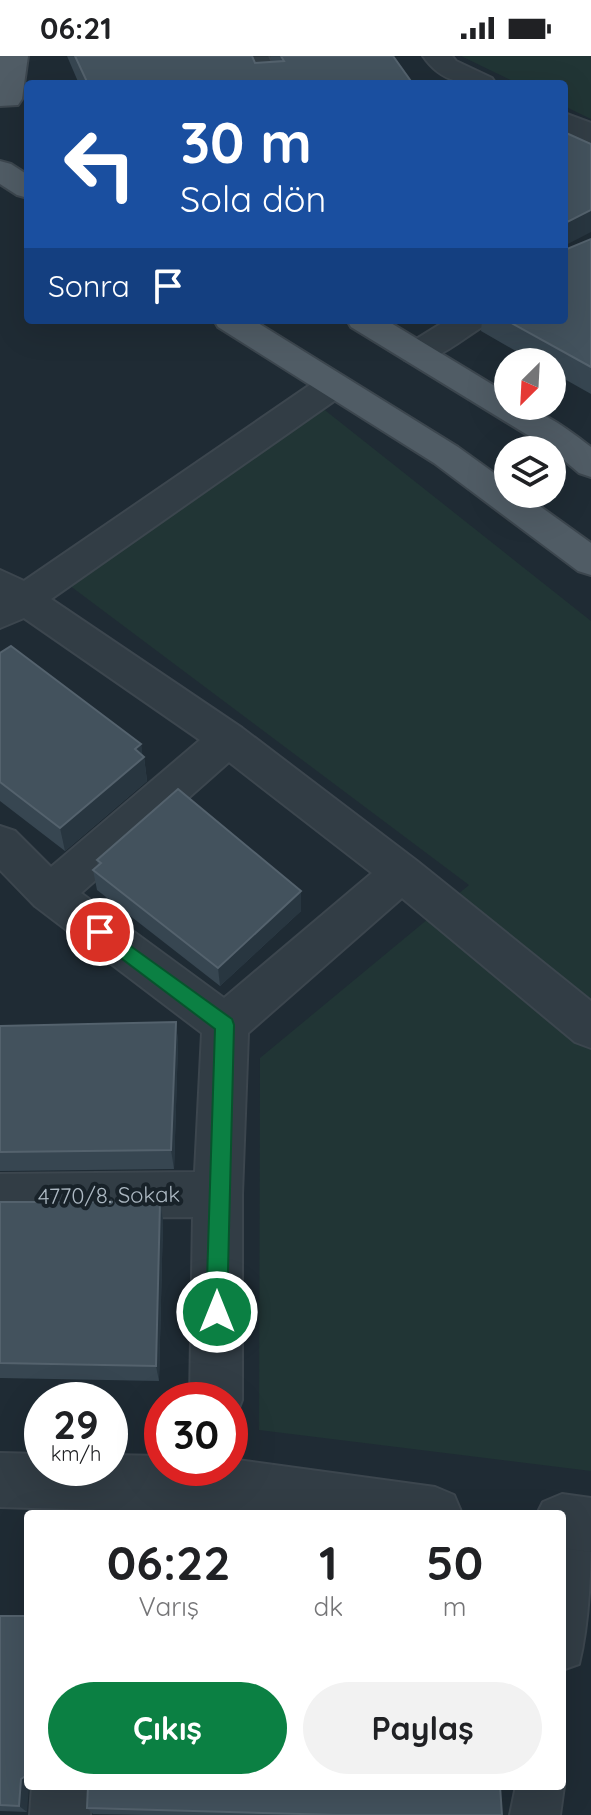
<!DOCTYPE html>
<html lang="tr">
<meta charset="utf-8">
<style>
:root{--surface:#fff;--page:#f2f2f2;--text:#202124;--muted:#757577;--accent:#0b8043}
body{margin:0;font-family:Quicksand,sans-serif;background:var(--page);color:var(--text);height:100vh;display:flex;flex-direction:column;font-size:30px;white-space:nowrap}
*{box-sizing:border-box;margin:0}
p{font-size:26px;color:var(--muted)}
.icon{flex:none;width:44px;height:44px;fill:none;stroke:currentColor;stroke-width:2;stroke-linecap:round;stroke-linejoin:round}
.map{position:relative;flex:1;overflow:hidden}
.side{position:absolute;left:24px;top:1454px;width:542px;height:280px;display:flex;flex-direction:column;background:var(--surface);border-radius:8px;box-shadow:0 8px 32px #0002}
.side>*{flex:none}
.guide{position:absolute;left:24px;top:24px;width:544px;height:244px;border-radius:8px;box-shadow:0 8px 32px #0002;background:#1a4fa0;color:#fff;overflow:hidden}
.needle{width:52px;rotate:204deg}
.fabs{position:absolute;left:494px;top:292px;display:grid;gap:16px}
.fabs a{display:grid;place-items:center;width:72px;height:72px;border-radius:50%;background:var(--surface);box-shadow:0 8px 32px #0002;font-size:40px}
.speed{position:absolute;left:24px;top:1326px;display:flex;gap:16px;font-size:40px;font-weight:700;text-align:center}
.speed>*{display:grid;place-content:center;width:104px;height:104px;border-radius:50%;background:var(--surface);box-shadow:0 8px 32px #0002;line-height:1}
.speed small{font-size:20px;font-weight:400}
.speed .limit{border:12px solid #d22;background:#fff;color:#111}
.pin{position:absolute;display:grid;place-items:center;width:68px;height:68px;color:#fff;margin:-34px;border:4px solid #fff;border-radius:50%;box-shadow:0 2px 8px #0007}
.me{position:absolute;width:88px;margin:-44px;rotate:0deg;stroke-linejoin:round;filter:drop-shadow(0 0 6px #0008)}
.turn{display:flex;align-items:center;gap:28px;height:168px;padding:0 24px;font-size:36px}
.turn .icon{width:104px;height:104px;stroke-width:2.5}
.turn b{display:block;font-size:56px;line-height:68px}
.then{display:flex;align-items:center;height:76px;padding:0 24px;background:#0003;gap:16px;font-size:30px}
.eta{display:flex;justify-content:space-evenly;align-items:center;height:136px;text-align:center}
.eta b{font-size:48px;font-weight:700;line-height:56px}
.cta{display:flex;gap:16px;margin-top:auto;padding:16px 24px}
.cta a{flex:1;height:92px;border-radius:48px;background:var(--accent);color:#fff;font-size:32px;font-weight:700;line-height:92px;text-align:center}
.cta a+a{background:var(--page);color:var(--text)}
.status{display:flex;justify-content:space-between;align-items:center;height:56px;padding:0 40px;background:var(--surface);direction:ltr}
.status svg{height:22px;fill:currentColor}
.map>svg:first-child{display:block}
.green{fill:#213535}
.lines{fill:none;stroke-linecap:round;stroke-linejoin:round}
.service-casing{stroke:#3c464e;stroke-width:4}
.minor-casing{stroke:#3c464e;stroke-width:4}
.primary-casing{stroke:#3c464e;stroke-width:4}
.service{fill:#323d45;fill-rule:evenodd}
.minor{fill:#323d45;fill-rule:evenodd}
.primary{fill:#505c65;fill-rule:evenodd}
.wall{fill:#374651}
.shaded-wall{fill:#283640}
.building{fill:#43525d;stroke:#54626d;stroke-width:2}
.route{fill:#0b8043;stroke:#07532c;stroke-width:2}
.labels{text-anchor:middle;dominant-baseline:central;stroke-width:8;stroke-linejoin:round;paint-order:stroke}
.street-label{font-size:22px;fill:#acb8c2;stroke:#182229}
</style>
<div class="status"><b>06:21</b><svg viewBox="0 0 49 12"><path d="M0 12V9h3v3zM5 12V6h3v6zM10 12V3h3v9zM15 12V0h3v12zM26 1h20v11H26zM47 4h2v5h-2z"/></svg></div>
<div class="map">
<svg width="591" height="1759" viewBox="0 0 591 1759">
<rect width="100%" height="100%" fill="#1f2b34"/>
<!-- green -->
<g class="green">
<path d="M461,0H591V63L564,50V28H519Z"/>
<path d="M321,351L591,565V1415L259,1374L260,1002L469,829L61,523Z"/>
</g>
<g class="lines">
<!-- service casing -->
<g class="service-casing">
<g id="service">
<path d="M246,0H268L281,28H257Z"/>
<path d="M582,1444L591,1447C591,1499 591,1559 579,1608L562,1614V1460L566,1450Z"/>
<path d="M562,1724L564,1730L560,1759H510L516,1730H562Z"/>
</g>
</g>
<!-- minor casing -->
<g class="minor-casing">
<g id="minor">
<path d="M423,0H452L456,5L492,22L496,28C465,28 442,28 423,0Z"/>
<path d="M564,57L591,67V87L564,77Z"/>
<path d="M447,264H486L482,271C459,285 432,311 405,304L400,297L405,290Z"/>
<path d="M332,319L344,322L349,330L344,338L51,543L242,672L417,805L591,945V992L575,986L402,842L248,977L242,1138V1344L235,1362L230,1364V1344H190L193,1161L0,1162V1118L195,1116L202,977L35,850L0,814V770L15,775L51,811L200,684L24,562L0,572V514L24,525L320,322ZM229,706L372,817L224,942L81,837Z"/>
<path d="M0,1397L42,1398V1412H110V1399L162,1400V1412H230V1403L435,1431L454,1439L462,1458H236L0,1451Z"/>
<path d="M562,1438L591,1442V1496L562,1492V1458H537L543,1446Z"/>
<path d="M32,1730H92L90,1759H30Z"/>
</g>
</g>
<!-- primary casing -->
<g class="primary-casing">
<g id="primary">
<path d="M0,0H28L22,43L18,49L0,50Z"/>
<path d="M0,105L11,108L28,119V142L17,139L0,128Z"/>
<path d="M214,264H253L458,391L508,427V438H523L591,487V519L578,515L434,407L218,271Z"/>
<path d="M347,264H386L508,338V350C539,350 567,373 591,391V421L579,417L552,394L351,271Z"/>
</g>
</g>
<!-- service -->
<use href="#service" class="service"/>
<!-- minor -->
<use href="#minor" class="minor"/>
<!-- primary -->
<use href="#primary" class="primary"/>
</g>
<!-- wall -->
<g class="wall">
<path d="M67,0H252L255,7L272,6L270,0H393L413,28H79Z"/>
<path d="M591,183V338L552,316V306H535L481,275L482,264H564L567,188V193Z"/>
<path d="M0,597L141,688L142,700L144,701L147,725L65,795L0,745Z"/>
<path d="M97,804L301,855L220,930L97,834L93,814L98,810Z"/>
<path d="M176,966L178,987L174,1113L0,1115V970Z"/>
<path d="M0,1146H160L163,1164L159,1325L0,1322Z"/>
<path d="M0,1560H28L27,1756L0,1755Z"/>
<path d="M87,1752L502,1759H144L93,1758Z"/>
</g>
<!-- shaded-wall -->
<g class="shaded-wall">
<path d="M591,154V176L564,190L565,167Z"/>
<path d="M141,688L143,702L144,701L147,725L65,795L60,772L135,693Z"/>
<path d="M301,835V855L220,930L218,912Z"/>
<path d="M176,966L178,987L174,1113L171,1094Z"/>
<path d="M160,1146L163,1164L159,1325L156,1310Z"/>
<path d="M24,1721L28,1724L29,1730L27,1756L19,1750L21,1723Z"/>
</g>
<!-- building -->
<g class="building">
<path d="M75,0H252L255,7L284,5L281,0H393L413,28H88Z"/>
<path d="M564,76L591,88V154L565,167L567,193L591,183V311L506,264H564Z"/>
<path d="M11,590L141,688L135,693L144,701L60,772L0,726V597Z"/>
<path d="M178,733L301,835L218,912L93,814L101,807L97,804Z"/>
<path d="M176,966L171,1094L0,1096V970Z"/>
<path d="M0,1146H160L156,1310L0,1307Z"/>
<path d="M0,1560H28V1721H24L21,1723L19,1750L0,1749Z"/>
<path d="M88,1730H500L502,1759H337L87,1752Z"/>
</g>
<!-- route -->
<path class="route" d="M100,868L232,963L234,969L227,1256L224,1263L217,1266L209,1263L206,1256L215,973L93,881L91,876Z"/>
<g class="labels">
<!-- street labels -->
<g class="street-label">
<text transform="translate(109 1139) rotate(-1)">4770/8. Sokak</text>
</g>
</g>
</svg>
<div class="fabs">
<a><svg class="needle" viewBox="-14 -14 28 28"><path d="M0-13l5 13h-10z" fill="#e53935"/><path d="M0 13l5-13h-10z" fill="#757577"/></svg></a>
<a><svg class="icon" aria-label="layers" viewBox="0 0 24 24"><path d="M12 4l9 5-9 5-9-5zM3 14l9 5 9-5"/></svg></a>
</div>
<div class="speed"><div>29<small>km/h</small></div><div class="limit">30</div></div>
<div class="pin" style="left:100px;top:876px;background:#d93025"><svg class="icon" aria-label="arrive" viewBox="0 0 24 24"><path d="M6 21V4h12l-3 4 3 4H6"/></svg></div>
<svg class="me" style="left:217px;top:1256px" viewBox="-20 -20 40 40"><circle r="17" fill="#0b8043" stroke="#fff" stroke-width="3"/><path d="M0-11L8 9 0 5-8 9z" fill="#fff"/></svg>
<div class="guide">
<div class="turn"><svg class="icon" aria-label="left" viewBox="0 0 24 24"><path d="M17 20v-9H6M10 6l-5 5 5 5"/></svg><div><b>30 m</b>Sola dön</div></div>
<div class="then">Sonra<svg class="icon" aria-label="arrive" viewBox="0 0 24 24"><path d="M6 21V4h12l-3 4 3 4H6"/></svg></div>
</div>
<section class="side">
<div class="eta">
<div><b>06:22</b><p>Varış</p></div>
<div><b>1</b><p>dk</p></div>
<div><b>50</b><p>m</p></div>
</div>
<div class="cta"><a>Çıkış</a><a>Paylaş</a></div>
</section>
</div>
